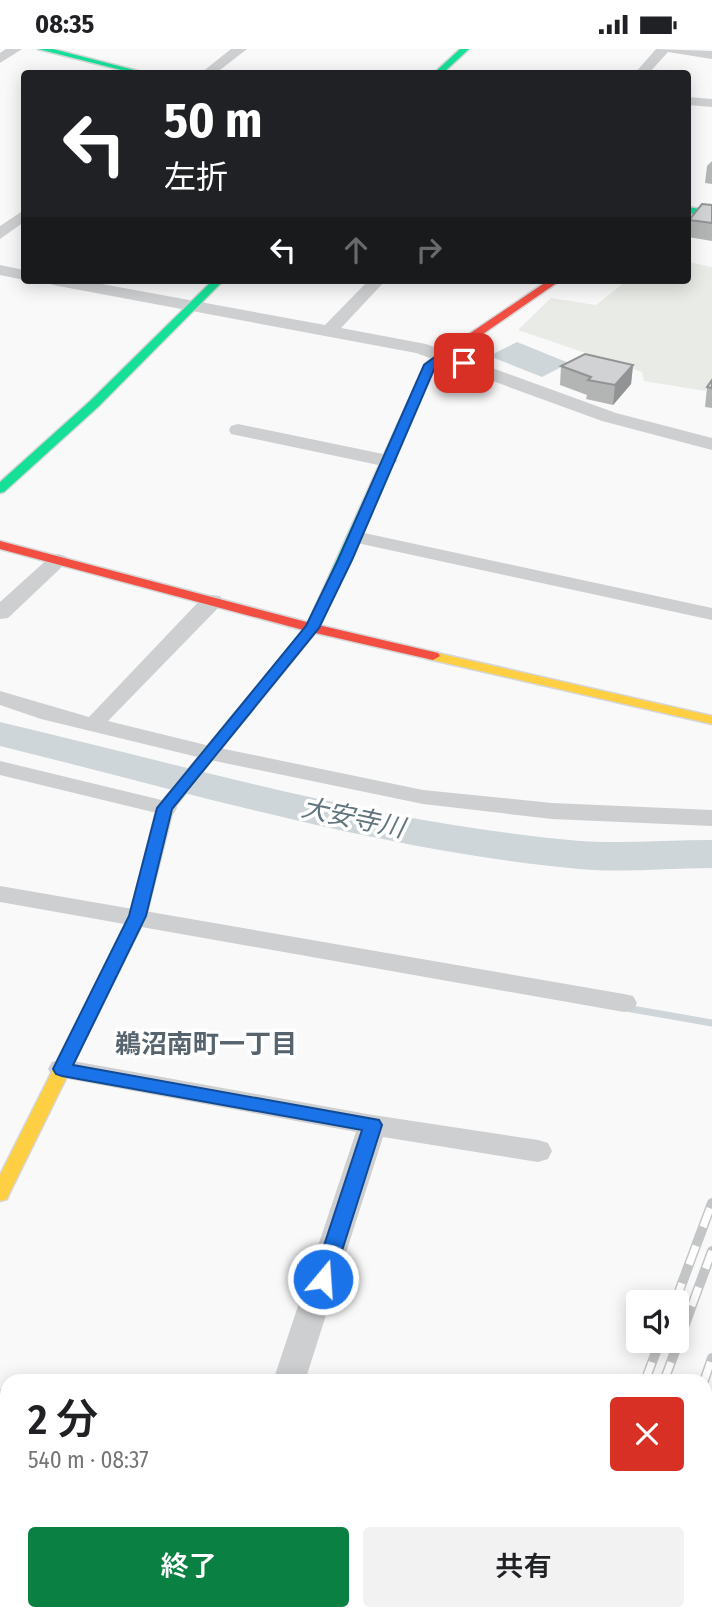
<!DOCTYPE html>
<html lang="ja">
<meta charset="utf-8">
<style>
:root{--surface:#fff;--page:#f2f2f2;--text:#202124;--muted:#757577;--accent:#0b8043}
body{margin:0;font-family:"Fira Sans Condensed","Noto Sans JP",sans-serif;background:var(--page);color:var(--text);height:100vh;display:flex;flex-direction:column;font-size:26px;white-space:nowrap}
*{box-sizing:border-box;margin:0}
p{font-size:23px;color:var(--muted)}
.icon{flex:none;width:38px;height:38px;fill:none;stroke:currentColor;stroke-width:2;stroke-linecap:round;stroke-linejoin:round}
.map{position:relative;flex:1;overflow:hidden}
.details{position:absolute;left:0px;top:1325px;width:712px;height:247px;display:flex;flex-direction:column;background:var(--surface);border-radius:21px 21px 0 0;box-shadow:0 4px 18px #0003}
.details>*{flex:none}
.top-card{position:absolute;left:21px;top:21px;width:670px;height:214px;border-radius:7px;box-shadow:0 4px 18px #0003;background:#202124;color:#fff;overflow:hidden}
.buttons{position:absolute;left:626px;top:1241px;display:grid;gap:14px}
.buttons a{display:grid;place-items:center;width:63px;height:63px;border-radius:7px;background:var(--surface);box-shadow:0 4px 18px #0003;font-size:35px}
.pin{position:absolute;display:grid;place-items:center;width:60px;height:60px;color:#fff;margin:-30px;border-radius:14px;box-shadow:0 4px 10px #0006}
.me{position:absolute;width:77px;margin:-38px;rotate:18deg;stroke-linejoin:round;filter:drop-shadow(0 0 5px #0008)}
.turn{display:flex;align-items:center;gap:24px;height:147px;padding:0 28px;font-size:32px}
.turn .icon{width:91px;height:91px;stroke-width:2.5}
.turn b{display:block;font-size:49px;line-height:60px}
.lanes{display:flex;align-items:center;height:66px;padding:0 28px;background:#0003;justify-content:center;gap:35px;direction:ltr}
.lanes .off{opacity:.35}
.round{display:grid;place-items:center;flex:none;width:74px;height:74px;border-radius:7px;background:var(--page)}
.overview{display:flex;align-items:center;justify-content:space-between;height:119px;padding:0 28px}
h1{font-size:42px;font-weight:600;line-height:52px}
.button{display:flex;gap:14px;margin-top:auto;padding:14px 28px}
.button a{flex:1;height:80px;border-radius:7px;background:var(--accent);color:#fff;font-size:28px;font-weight:600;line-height:80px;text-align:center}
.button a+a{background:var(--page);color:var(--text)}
.status{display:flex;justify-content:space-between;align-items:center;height:49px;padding:0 35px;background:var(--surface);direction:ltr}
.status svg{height:19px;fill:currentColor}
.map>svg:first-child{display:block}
.green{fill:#e8ebe6}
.water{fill:#ced6d9}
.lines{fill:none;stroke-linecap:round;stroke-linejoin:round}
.stream{stroke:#ced6d9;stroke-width:7}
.river{fill:#ced6d9;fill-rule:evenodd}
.fast-casing{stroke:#d5d6d7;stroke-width:3}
.slow-casing{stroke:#d5d6d7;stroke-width:3}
.jam-casing{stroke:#d5d6d7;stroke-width:3}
.street{fill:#cecfd0;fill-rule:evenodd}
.fast{fill:#16e098;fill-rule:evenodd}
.slow{fill:#ffcf43;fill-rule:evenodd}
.jam{fill:#f24e42;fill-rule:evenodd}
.rail-casing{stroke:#c3c5c6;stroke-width:10}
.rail{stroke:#fff;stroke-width:7;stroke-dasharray:20;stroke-linecap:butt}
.wall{fill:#b3b5b5}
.shaded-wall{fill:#929394}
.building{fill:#d0d2d3;stroke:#929394;stroke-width:2}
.route{fill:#1a73e8;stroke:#114b97;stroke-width:2}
.labels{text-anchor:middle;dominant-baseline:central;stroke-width:7;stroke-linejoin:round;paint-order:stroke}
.water-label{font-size:26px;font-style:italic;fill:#60757c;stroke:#fff}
.neighbourhood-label{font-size:26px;font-weight:bold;fill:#57646e;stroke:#fff}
</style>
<div class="status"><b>08:35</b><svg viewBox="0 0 49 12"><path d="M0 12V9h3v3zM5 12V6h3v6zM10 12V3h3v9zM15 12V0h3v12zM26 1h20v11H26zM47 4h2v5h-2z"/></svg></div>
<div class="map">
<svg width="712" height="1570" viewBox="0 0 712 1570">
<rect width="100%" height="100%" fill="#f9f9f9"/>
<!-- green -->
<path class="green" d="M688,213L712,218V330L705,342L644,332L642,323L518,281L551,249L596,256L625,233L688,231Z"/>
<!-- water -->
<path class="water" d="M517,293L569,314L542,328L489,307Z"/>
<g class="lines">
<!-- stream -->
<path class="stream" d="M626,959L712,974"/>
<!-- river -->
<path class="river" d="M0,673C191,718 383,775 580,792C623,795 668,791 712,791V819C668,819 623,824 580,820C383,802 191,744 0,697Z"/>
<!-- fast casing -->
<g class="fast-casing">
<g id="fast">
<path d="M38,0H53L146,24H133Z"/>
<path d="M460,0H469L443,24H434Z"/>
<path d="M688,158L712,162V168L688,164Z"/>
<path d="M213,231H224L98,358L4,443L0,444V433L90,352Z"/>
<path d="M403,373L409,377L319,579L231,687H221L219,684L221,681L306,578L397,377Z"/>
</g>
</g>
<!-- slow casing -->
<g class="slow-casing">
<g id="slow">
<path d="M433,603L712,667V675L428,610L426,607Z"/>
<path d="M226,680L233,684L173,760L146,867L9,1145L7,1150L0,1152V1126L130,867L157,759L221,681Z"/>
</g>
</g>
<!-- jam casing -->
<g class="jam-casing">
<g id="jam">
<path d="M549,231H561L435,318L409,377L407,380H399L397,377L426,314Z"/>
<path d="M0,492L314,575L438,604L440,607L433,611L307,582L0,500Z"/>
</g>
</g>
<!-- street -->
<g class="street">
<path d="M6,0H22L0,14V4Z"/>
<path d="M231,0H247L216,24H201Z"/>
<path d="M656,0L712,2V10L668,3L649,24H635Z"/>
<path d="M688,48L712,50V58L688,56Z"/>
<path d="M24,161V173L0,190V177Z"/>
<path d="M0,216L24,221V231L0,226Z"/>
<path d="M45,231H80L325,276L369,231H386L341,279L426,295L616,364L712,389V401L602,372L416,304L53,236Z"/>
<path d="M238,375L388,406L398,412L388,418L231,385L229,381L231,377Z"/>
<path d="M355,482L712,559V571L348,492L345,488L348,484Z"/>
<path d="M58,505L65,507L68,511L65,515L8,569L0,570V553L51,507Z"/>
<path d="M212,546L220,547L223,552L220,557L108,672L210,697L423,741L552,754L712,761V777L552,770L423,755L210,711L41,670L0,656V642L89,668L204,547Z"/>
<path d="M0,712L174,754L177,759L174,764L165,766L0,726Z"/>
<path d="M0,837L624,945L633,947L637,954L633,961L624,963L0,853Z"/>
<path d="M62,1010L373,1066L538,1091L548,1094L552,1102L548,1110L538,1113L383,1088L305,1332H273L356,1083L52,1027L48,1020L52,1013Z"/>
<path d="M0,1340L7,1341V1369L0,1368Z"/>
<path d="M192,1564H228L226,1570H190Z"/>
</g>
<!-- fast -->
<use href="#fast" class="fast"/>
<!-- slow -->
<use href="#slow" class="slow"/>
<!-- jam -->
<use href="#jam" class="jam"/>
<!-- rail casing -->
<g class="rail-casing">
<g id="rail">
<path d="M675,1253L712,1154"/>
<path d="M645,1332L660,1292"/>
<path d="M664,1332L712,1202"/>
<path d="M704,1332L712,1309"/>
<path d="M555,1570L557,1564"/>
<path d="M575,1570L577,1564"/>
<path d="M618,1570L620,1564"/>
</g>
</g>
<!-- rail -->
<use href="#rail" class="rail"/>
</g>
<!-- wall -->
<g class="wall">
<path d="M712,112V135L705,134L707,117Z"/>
<path d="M712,156V192L688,188L689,171Z"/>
<path d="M633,316L631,335L613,356L586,350L587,346L560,336L561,317Z"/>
<path d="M712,331V359L705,358L707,338Z"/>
<path d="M350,1564H379L377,1570Z"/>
</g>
<!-- shaded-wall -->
<path class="shaded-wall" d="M633,316L631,335L613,356L615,336Z"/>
<!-- building -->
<g class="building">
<path d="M702,155L712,156V174L689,171Z"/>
<path d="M585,305L633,316L615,336L588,331L591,328L561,317Z"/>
<path d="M712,331V339L707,338Z"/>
<path d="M705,1496L712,1497V1570H671L672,1564H705Z"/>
</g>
<!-- route -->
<path class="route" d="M443,302L470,314L464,318L444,310L435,318L352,511L319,579L172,760L146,867L73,1016L379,1071L382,1076L333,1230L330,1235L323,1237L315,1235L313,1230L362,1081L62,1027L56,1025L53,1020L129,867L157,759L306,577L338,511L424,316Z"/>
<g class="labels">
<!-- water labels -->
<g class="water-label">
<text transform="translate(353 769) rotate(12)">大安寺川</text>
</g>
<!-- neighbourhood labels -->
<g class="neighbourhood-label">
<text x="206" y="995">鵜沼南町一丁目</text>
</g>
</g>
</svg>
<div class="buttons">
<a><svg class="icon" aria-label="sound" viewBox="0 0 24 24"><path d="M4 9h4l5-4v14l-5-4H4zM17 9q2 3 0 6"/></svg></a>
</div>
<div class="pin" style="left:464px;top:314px;background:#d93025"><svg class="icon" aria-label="arrive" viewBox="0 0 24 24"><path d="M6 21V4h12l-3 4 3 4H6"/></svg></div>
<svg class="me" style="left:323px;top:1230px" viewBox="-20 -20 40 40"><circle r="17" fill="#1a73e8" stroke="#fff" stroke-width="3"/><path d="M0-11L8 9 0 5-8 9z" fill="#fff"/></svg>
<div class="top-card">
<div class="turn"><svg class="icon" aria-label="left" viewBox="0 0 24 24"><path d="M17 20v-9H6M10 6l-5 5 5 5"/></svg><div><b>50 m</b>左折</div></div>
<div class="lanes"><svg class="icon" aria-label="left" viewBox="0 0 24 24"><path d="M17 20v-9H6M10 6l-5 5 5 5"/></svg><svg class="icon off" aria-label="ahead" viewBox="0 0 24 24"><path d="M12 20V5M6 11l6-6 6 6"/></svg><svg class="icon off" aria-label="right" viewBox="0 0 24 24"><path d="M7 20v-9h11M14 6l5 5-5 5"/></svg></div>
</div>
<section class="details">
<div class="overview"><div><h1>2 分</h1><p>540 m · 08:37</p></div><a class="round" style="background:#d93025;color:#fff"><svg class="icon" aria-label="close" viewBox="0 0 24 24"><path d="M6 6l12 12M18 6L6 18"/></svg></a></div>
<div class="button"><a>終了</a><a>共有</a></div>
</section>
</div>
